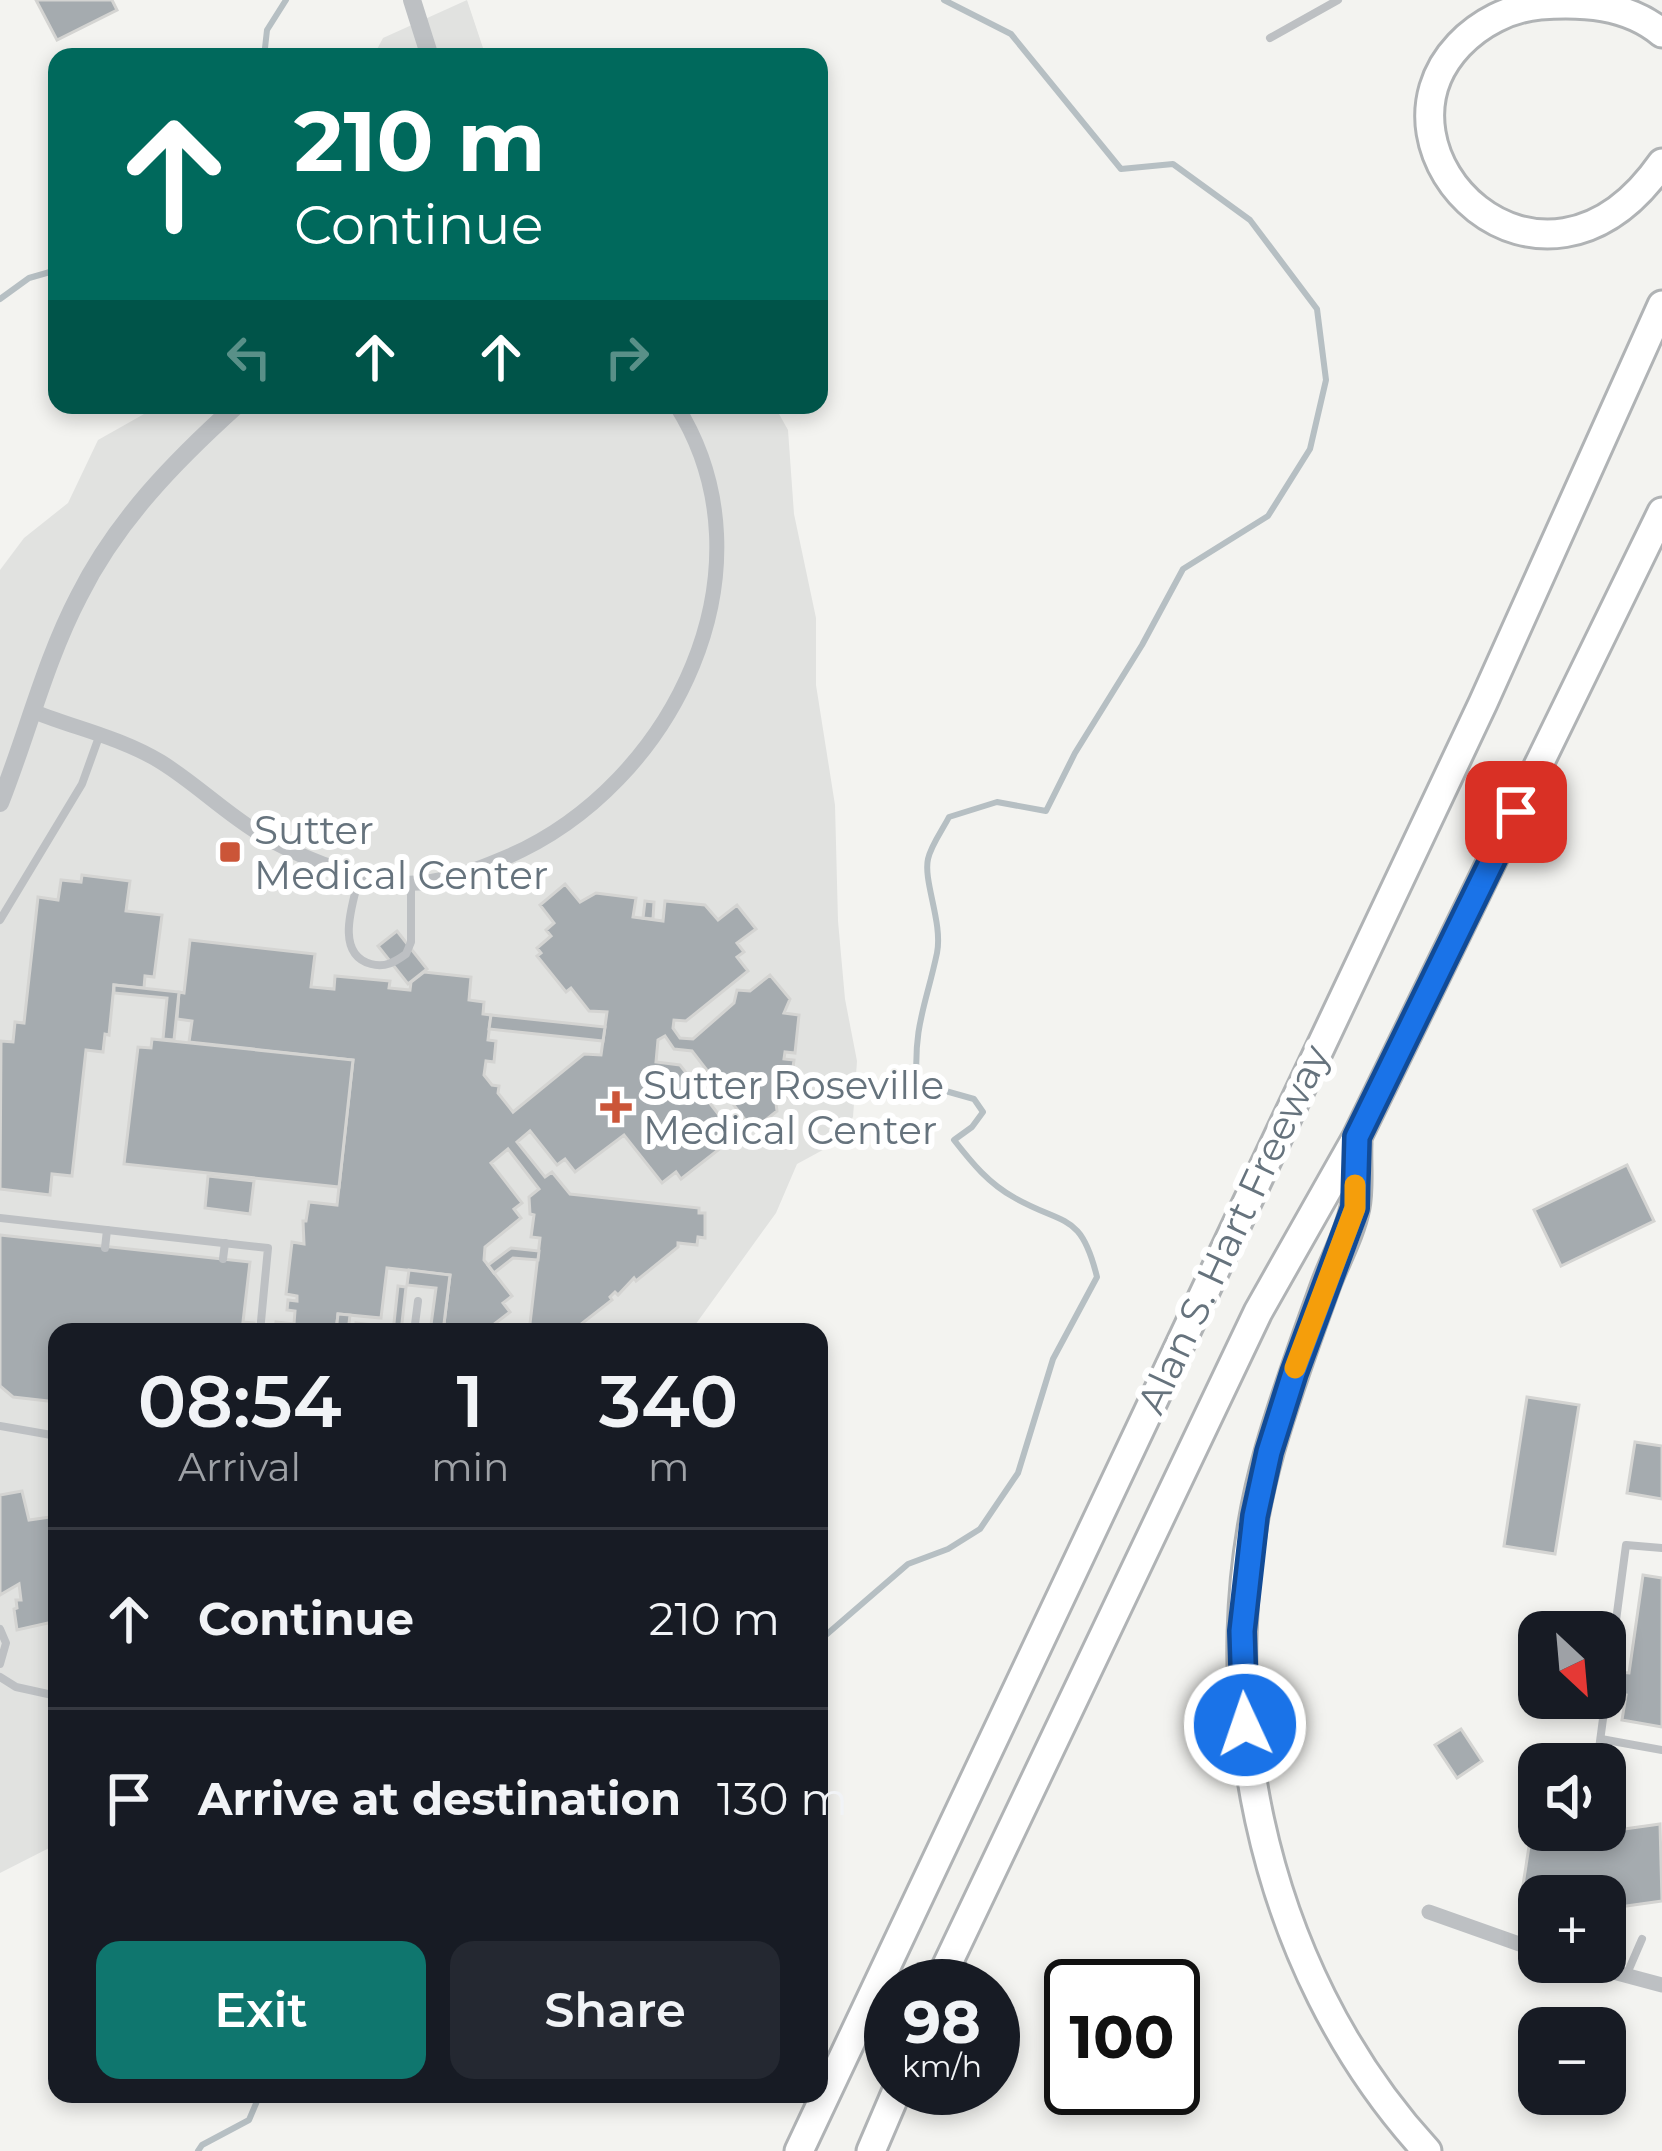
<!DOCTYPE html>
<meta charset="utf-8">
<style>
:root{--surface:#171b24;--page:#242831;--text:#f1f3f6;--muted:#9ea1a6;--line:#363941;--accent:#0f766e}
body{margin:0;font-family:Montserrat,sans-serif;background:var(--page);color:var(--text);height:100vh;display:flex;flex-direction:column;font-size:45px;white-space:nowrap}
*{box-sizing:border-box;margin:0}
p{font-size:39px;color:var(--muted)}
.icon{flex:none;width:66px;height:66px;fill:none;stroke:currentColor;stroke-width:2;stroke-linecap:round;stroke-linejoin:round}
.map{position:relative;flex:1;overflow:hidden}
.side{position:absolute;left:48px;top:1323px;width:780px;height:780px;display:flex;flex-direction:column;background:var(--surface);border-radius:24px;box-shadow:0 6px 18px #0003}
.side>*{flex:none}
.guide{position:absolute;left:48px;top:48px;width:780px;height:366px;border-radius:24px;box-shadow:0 6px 18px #0003;background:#00695c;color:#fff;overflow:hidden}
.needle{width:78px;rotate:154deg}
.fabs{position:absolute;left:1518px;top:1611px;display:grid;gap:24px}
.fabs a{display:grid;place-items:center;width:108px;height:108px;border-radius:24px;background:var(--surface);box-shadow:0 6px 18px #0003;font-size:60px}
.speed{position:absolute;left:864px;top:1959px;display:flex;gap:24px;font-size:60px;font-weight:700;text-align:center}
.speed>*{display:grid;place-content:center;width:156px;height:156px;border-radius:50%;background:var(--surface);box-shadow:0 6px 18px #0003;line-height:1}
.speed small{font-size:30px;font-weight:400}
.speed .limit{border:6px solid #111;border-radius:18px;background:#fff;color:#111}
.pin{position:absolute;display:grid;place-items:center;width:102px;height:102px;color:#fff;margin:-51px;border-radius:24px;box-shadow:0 6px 18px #0006}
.me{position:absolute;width:132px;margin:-66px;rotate:357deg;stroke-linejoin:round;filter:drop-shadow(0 0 9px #0008)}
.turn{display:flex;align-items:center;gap:42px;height:252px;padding:0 48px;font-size:54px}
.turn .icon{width:156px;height:156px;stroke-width:2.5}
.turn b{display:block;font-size:84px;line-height:102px}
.lanes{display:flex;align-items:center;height:114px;padding:0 48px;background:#0003;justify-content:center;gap:60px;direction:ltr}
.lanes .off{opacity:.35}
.eta{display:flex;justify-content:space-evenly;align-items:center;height:204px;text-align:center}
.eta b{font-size:72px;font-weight:600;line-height:84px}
.cta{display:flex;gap:24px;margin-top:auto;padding:24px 48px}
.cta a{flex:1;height:138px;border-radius:24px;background:var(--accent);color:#fff;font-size:48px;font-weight:600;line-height:138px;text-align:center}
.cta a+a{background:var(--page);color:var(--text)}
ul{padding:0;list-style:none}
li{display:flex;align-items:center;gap:36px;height:180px;padding:0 48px;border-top:3px solid var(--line)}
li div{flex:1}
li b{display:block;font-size:45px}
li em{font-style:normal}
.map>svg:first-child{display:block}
.built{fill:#e1e2e0}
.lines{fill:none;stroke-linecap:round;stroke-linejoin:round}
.stream{stroke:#b6bfc3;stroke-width:6}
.building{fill:#a5abaf;stroke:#d4d4d2;stroke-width:3}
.motorway-casing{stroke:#b0b3b5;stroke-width:33}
.service{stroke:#bdc0c3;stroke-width:8}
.minor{stroke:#bdc0c3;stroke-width:15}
.tertiary{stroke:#bdc0c3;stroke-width:18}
.motorway{stroke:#fff;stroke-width:27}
.route-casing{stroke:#114b97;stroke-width:30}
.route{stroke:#1a73e8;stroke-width:21}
.slow{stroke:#f59e0b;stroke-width:21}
.poi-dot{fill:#cb5538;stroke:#fff;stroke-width:4.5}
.labels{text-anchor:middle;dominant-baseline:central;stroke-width:12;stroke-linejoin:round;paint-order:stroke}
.poi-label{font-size:39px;fill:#66737d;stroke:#fff;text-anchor:start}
.street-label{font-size:39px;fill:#66737d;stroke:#fff}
</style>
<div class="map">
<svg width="1662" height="2151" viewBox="0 0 1662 2151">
<rect width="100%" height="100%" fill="#f3f3f0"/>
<!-- built -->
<g class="built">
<path d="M467,0L486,57H373L383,38Z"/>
<path d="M160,405H774L788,430L794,514L816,618V685L835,805L838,921L845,999L857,1061L853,1117L832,1145L797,1164L776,1213L690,1332H57V1844L0,1873V570L24,538L68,503L98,440Z"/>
</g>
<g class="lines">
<!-- stream -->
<g class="stream">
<path d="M264,57L267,30L286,0"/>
<path d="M0,299L29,278L57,270"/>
<path d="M819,1641L908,1564L948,1549L980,1529L1018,1473L1053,1359L1097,1277C1081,1212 1065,1226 1015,1198C989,1184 972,1163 954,1140L972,1127L983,1112L974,1099L917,1083C913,1027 926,1005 937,953C943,923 923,881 928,859C931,845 943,829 949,817L997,802L1046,811L1075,753L1142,645L1183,569L1268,516L1310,449L1326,380L1317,309L1250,220L1173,164L1121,169L1011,34L944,0"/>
<path d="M198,2151L202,2145L249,2120L260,2094"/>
</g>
</g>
<!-- building -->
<g class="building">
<path d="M36,0H112L117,10L57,40Z"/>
<path d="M82,875L130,881L126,911L162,915L154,977L145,976L144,988L114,985L109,1035L105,1034L103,1052L86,1050L72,1176L52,1174L50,1195L0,1189L1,1041L13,1042L15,1022L24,1023L38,897L58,900L61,880L81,882Z"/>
<path d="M565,884L580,902L596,893L636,898L633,917L663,921L665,901L705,905L718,920L737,905L756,929L737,943L744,952L737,957L748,971L686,1021L674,1020L673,1028L680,1038L693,1039L734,1003L737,990L750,991L770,975L790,999L784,1013L799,1015L795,1053L785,1052L784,1059L794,1060L789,1097L775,1095L777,1111L753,1130L692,1051L674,1049L665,1036L658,1040L656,1062L680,1065L730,1129L716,1139L722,1147L681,1179L676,1172L662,1183L624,1135L575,1172L565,1159L557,1165L530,1131L517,1142L545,1177L552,1172L570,1194L699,1208V1213H705V1238L698,1237L697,1245L678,1243V1247L636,1281L634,1278L618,1295L615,1292L610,1297L612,1300L571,1332H529L540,1238L531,1237L534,1215L530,1214L529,1197L539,1189L508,1149L491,1163L522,1203L514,1209L521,1218L485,1247L484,1260L512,1296L503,1303L510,1312L484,1332H443L450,1275L387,1268L381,1318L338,1314L336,1332H275L276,1322L294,1324L295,1311L287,1310L288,1300L297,1301V1296L286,1294L292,1242L304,1244L303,1221H306L309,1202L337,1205L353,1060L189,1042L192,1021L177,1019L179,992L184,993L190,940L315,954L311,987L334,989L335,976L390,981L389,988L410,990L411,982L424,972L471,977L469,1000L484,1002L483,1014L491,1015L488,1040L496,1041L494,1062L486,1061L484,1075L492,1085L499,1086L498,1093L513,1112L584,1054L601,1055L607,1012L589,1011L571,988L566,992L537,956L541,953L537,948L551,936L546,930L554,923L540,905Z"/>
<path d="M645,901L654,902L653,919L643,918Z"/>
<path d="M397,931L427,969L408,984L378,946Z"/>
<path d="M114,985L179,992L174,1040L163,1039L167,998L114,993Z"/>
<path d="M491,1015L605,1027L603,1041L489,1029Z"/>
<path d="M152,1039L353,1060L339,1187L124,1164L138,1047L151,1048Z"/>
<path d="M1627,1165L1654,1221L1561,1266L1534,1210Z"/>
<path d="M208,1176L254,1181L250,1214L205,1208Z"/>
<path d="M0,1235L250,1262L243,1322L254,1323L253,1332H57V1402L13,1397L0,1386Z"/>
<path d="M511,1248L539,1251L538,1260L513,1258L494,1273L488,1265Z"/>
<path d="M409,1270L450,1275L443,1332H430L436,1288L407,1285Z"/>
<path d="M398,1286L406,1287L401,1332H393Z"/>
<path d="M338,1314L350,1315L348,1332H336Z"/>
<path d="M356,1323L393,1327V1332H355Z"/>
<path d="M1527,1397L1579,1405L1555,1554L1504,1546Z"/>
<path d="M1635,1442L1662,1446V1499L1627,1493Z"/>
<path d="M22,1491L29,1520L57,1516V1621L17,1630L14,1609L17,1608L16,1600H21L19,1584L0,1595V1495Z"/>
<path d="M1643,1575L1662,1578V1727L1622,1720L1626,1695L1615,1693L1618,1672L1629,1673Z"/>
<path d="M1461,1729L1482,1761L1457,1778L1435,1745Z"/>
<path d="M1616,1823L1617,1830L1660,1824L1662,1901L1605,1909V1896L1521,1898L1532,1827L1605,1830V1825Z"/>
</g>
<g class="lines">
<!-- motorway casing -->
<g class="motorway-casing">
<g id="motorway">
<path d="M1662,33C1627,4 1582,2 1540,5C1509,8 1480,23 1459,45C1358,152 1541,336 1662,163"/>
<path d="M1357,1143C1356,1164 1359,1187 1355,1207C1350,1233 1335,1260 1326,1284C1306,1339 1286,1393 1270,1449C1202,1686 1258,1967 1427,2151"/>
<path d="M937,1986L1258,1312L1357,1137L1662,512"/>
<path d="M799,2151L1483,703L1662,305"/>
<path d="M871,2151L898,2088"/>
</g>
</g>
<!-- service -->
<g class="service">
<path d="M1270,38L1338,0"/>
<path d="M359,878C353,903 334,954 371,964C385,968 395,962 406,954L411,942V884"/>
<path d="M0,920L82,784L100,734"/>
<path d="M0,1218L268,1248L260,1332"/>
<path d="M105,1248L107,1230"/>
<path d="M223,1259L225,1243"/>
<path d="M414,1332L418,1301"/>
<path d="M0,1426L57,1436"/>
<path d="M0,1629L6,1643L0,1664"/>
<path d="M0,1677L16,1687L57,1696"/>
<path d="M1601,1739L1662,1750"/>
<path d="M1597,1764L1626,1545L1662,1548"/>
<path d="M1626,1976L1642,1939"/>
</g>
<!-- minor -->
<g class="minor">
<path d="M35,712C77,729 122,738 161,762C195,783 223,811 257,832C297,857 346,875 393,882C431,888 472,872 507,857C674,785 779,568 676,405"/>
<path d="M1429,1912L1539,1951"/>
<path d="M1576,1962L1662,1985"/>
</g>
<!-- tertiary -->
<g class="tertiary">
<path d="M412,0L430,57"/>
<path d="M0,803C27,735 45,661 79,596C117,520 175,461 237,405"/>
</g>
<!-- motorway -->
<use href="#motorway" class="motorway"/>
</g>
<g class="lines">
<!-- route casing -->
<g class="route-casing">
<path id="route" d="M1245,1725L1242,1631L1255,1516L1269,1452L1294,1373L1355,1208L1357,1137L1516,812"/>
</g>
<!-- route -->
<use href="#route" class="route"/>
<!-- slow -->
<path class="slow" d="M1295,1368L1355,1208V1185"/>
</g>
<!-- markers -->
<g class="poi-dot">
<rect x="218" y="840" width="24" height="24" rx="6"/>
<path d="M610 1089h12v12h12v12h-12v12h-12v-12h-12v-12h12z"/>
</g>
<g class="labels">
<!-- poi labels -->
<g class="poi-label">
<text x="254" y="830">Sutter<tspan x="254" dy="45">Medical Center</tspan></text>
<text x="643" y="1085">Sutter Roseville<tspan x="643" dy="45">Medical Center</tspan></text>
</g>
<!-- street labels -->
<g class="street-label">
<text transform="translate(1233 1229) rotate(-65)">Alan S. Hart Freeway</text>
</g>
</g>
</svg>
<div class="fabs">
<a><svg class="needle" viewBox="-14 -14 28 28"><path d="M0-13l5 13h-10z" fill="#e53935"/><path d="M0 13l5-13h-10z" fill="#9ea1a6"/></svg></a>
<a><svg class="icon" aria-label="sound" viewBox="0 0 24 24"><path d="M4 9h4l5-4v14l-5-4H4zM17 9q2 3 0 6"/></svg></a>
<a>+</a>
<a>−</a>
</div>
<div class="speed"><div>98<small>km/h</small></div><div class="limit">100</div></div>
<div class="pin" style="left:1516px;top:812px;background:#d93025"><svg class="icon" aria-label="arrive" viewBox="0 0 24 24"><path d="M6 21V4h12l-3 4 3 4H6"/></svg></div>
<svg class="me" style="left:1245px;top:1725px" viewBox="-20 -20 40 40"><circle r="17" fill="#1a73e8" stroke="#fff" stroke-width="3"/><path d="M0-11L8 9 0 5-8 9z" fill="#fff"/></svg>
<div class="guide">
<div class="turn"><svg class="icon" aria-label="ahead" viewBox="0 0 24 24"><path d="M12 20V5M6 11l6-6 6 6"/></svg><div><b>210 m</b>Continue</div></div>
<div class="lanes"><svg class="icon off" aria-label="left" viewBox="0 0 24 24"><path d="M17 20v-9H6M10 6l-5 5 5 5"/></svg><svg class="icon" aria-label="ahead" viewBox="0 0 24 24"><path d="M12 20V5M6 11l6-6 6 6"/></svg><svg class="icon" aria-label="ahead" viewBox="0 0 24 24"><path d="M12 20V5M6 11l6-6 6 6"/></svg><svg class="icon off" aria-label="right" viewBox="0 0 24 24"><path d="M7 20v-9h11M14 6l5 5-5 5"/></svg></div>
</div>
<section class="side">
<div class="eta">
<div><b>08:54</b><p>Arrival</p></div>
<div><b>1</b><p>min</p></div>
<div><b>340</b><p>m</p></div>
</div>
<ul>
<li><svg class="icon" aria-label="ahead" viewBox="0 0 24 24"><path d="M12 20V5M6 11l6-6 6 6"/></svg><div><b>Continue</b></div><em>210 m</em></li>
<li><svg class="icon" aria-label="arrive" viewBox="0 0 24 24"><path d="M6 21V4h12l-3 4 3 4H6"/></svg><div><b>Arrive at destination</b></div><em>130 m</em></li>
</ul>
<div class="cta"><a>Exit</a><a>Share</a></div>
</section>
</div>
